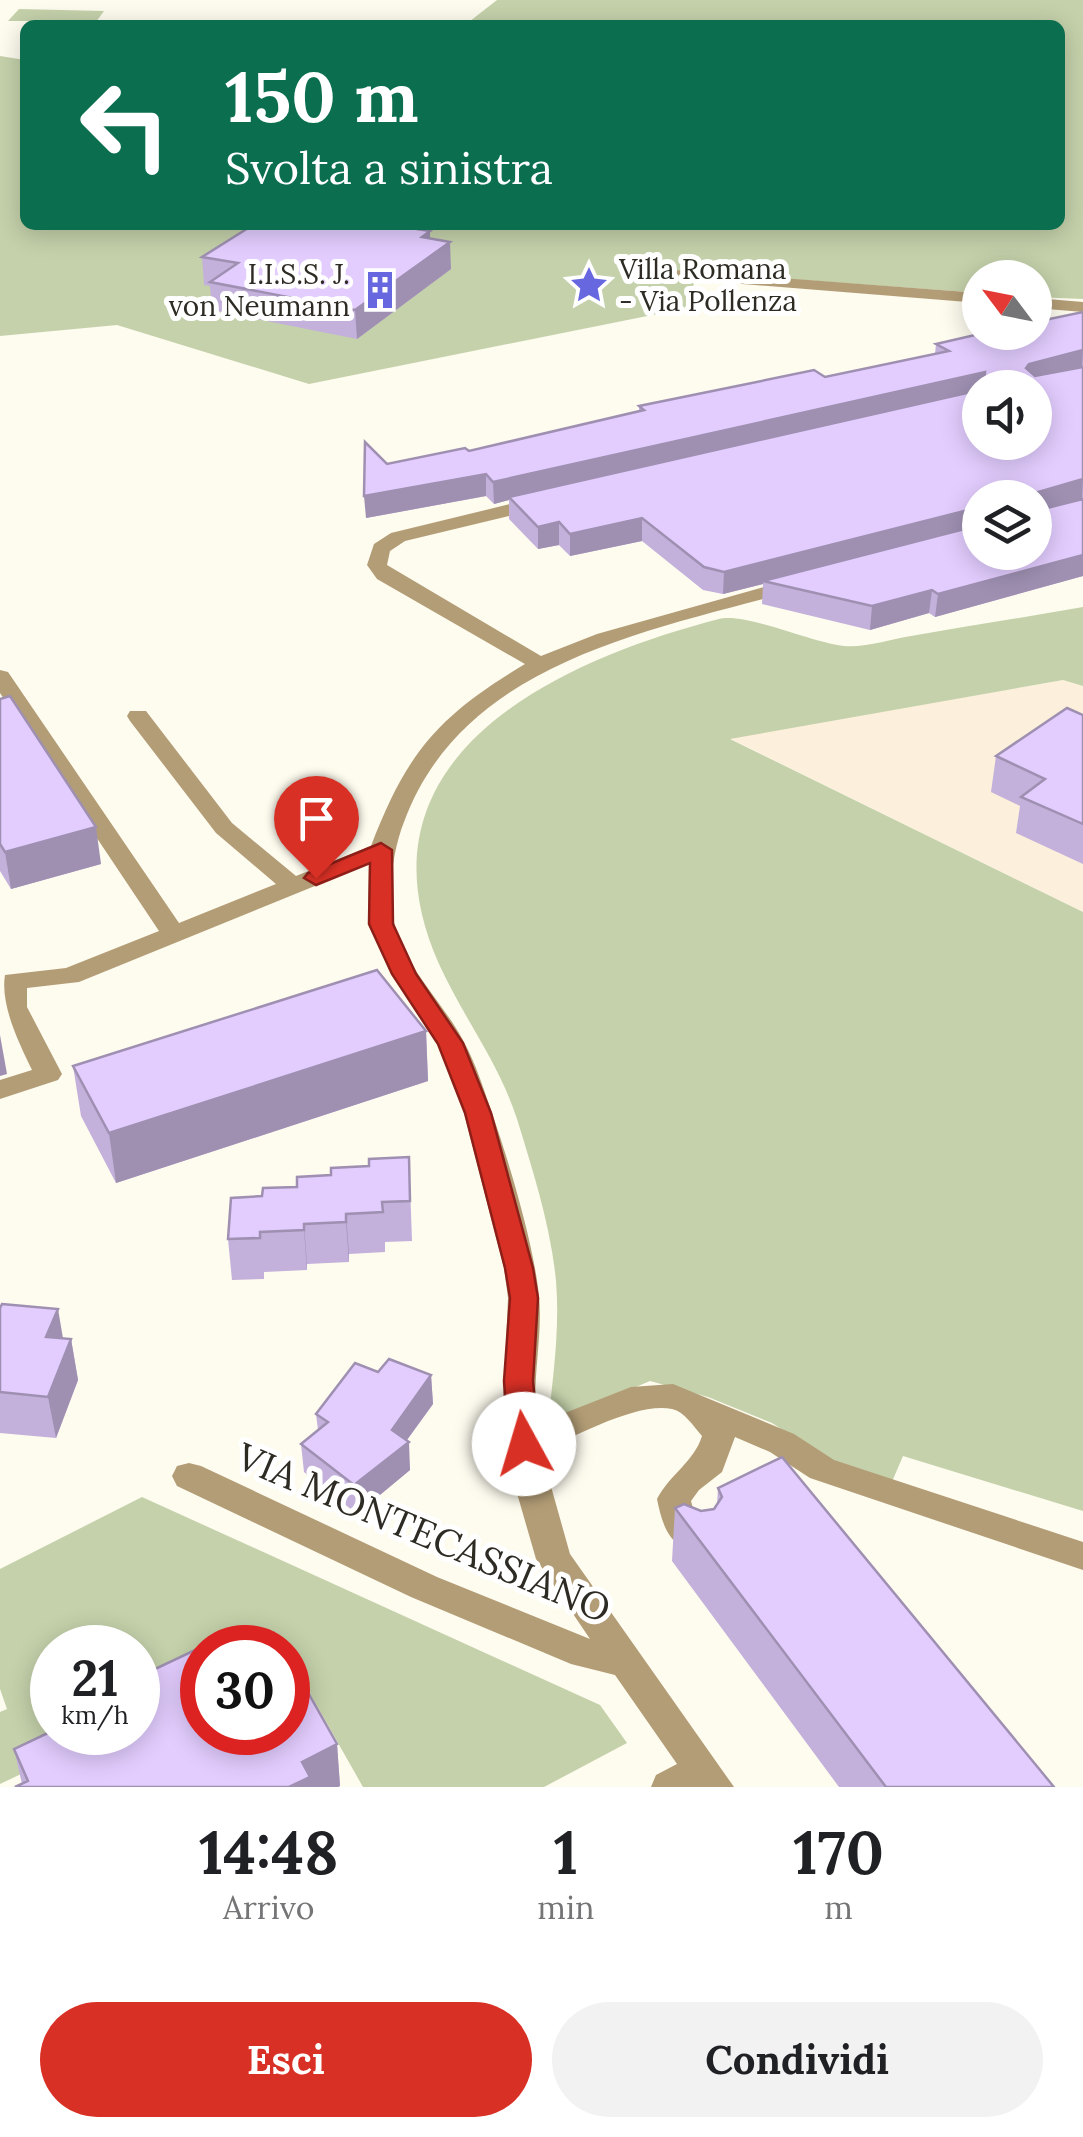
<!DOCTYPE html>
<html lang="it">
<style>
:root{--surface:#fff;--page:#f2f2f2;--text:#202124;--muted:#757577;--accent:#d93025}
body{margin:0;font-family:Lora,serif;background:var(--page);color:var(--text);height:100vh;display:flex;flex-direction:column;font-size:38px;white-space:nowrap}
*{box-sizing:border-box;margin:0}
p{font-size:32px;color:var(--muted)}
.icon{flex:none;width:55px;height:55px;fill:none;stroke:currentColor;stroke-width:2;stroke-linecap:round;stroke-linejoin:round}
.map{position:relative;height:1787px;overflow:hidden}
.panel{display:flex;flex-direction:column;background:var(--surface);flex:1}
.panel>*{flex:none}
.hud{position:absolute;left:20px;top:20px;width:1045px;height:210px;border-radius:15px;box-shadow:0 5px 25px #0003;background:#0b6e4f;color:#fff;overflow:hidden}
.needle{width:65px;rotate:302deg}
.fabs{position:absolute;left:962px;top:260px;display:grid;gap:20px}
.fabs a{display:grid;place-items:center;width:90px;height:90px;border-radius:50%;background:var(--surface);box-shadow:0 5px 25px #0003;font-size:50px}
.speed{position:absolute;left:30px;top:1625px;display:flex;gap:20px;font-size:50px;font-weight:700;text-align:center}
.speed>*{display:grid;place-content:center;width:130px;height:130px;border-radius:50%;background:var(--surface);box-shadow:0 5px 25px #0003;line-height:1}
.speed small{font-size:25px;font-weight:400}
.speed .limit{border:15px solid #d22;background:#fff;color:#111}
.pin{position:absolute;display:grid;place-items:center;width:85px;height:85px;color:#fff;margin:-102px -42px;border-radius:50% 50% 50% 0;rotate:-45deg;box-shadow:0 0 10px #0007}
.pin .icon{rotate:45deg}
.me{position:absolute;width:110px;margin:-55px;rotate:354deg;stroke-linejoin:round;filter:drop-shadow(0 0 8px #0008)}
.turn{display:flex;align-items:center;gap:35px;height:210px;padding:0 40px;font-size:45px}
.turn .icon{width:130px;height:130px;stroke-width:2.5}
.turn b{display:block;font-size:70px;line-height:85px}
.eta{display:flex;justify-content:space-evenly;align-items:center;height:170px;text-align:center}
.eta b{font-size:60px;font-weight:800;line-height:70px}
.action{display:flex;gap:20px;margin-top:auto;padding:20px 40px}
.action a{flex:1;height:115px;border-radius:60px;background:var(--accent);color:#fff;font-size:40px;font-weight:800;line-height:115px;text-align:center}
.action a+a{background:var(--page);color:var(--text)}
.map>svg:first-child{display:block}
.education{fill:#fcefdb}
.green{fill:#c4d1aa}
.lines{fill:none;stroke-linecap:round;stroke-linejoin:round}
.minor{fill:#b39d76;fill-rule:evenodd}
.wall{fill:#c3b0db;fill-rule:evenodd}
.shaded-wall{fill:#9f90b2}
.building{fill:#e3cdff;stroke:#9f90b2;stroke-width:2.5}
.route{fill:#d93025;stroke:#8d1f18;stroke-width:2.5}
.labels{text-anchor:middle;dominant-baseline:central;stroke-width:10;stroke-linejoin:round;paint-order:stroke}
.far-poi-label{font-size:28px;fill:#2d2b23;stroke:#fff;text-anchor:start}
.near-street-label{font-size:38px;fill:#2d2b23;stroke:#fff}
</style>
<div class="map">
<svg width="1083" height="1787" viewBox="0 0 1083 1787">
<rect width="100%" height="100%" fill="#fefbef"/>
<!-- education -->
<path class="education" d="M1063,680L1083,686V912L729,738Z"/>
<!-- green -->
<g class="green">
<path d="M497,0H1083V299L1035,297V278H980V293L723,274L694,283L687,308L309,384L117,325L0,336V56L25,60V225H1060V25H465Z"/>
<path d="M19,9L104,11L96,22L119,23L29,25L31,21H8Z"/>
<path d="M1083,607V686L1063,680L730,739L1083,912V1511L903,1456L891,1484L826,1458L772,1423L708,1397L650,1381L548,1424C553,1376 560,1329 556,1281C551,1227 533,1171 517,1119C499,1063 463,1017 439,964C347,758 556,661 719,619C745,612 813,643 844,646C865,648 891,639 911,636C969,626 1026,617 1083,607Z"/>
<path d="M142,1497L600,1705L627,1743L544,1787H363L288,1655V1648H202L138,1700V1648H52V1732L38,1766L0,1784V1712L7,1709L0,1689V1569Z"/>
</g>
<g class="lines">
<!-- minor -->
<g class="minor">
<path d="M674,270L980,293V303L668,278L666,275Z"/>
<path d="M1035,298L1083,302V312L1035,308Z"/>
<path d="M539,497L549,503L546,507L405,541L390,551L387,565L541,656L597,634L789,580H803L806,584L803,588C655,630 464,659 404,822C393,849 386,897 395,926C407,970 443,1002 464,1042C476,1064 484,1090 492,1113C509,1162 534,1245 539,1296C543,1338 531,1382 537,1424L631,1387L673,1384L794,1434L834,1460L1083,1542V1570L810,1478L770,1452L735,1437L722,1472L699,1490L691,1501L695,1516L707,1535L702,1545C671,1556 662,1524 657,1499C670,1474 694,1462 702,1436C693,1426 685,1412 672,1409C636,1402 575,1437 541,1451L570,1554L734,1787H651L656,1775L677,1764L615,1675L571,1664L411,1597L177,1486L172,1476L177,1466L189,1463L201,1466L437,1577L590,1639L536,1559L510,1469L503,1412L508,1298L504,1268L464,1113L438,1044L391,974L368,924L369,864L79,982L27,988V1007L62,1074L58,1080L0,1099V1080L32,1070C19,1043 0,1005 5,975L66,968L159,931L0,693V670L8,672L179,923L276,884L216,833L130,721L127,716L130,711H146L232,823L296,876L371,846C407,752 438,716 525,664L377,579L367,565L374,544L391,533Z"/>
</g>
</g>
<!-- wall -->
<g class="wall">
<path d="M430,231V238L451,269L357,339L212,310L210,286L204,285L202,257Z"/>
<path d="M1083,312V576L935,617L929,613L870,630L762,604L763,584L723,594L703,590L642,541L570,556L559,545L538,549L509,519V500L494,504L486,496L366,518L469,451L639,412V406L825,377L935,354L936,344ZM980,498L1035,552H980Z"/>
<path d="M0,699L101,864L11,889L0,871Z"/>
<path d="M1083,715V864L1016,833L1020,806L991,792L996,756Z"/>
<path d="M426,1031L428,1081L116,1183L81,1116L73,1066Z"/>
<path d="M409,1157L412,1241L385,1242V1252L349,1254V1262L307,1264V1270L264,1272V1279L232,1280L228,1239L262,1196L331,1175Z"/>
<path d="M0,1308L63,1338L71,1339L78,1380L56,1438L0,1433Z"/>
<path d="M378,1372L431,1375L433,1404L407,1440L410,1470L357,1514L304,1472L301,1444L318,1430L316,1414Z"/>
<path d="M718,1488L1054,1787H839L672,1561L675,1508L701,1511L714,1509L717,1505Z"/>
<path d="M202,1648L337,1744L340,1786L338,1787H15L22,1784L14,1749L52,1731Z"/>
</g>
<!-- shaded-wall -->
<g class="shaded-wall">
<path d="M430,231V256L450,242L451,269L357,339L355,310L422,237Z"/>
<path d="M1083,350L1082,369L1026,384V368L1029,364Z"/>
<path d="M985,372L983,388H980V394L509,497V500L494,504L493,482Z"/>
<path d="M486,474V496L366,518L364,496Z"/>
<path d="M1083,479L1082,500L1035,514V493Z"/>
<path d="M980,507V529L763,581V584L723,594L724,572Z"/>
<path d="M642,518V541L570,556V534Z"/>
<path d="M559,522V545L538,549V527Z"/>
<path d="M1083,555V576L935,617L938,594Z"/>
<path d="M932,590L929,613L870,630L872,606Z"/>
<path d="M96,827L101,864L11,889L5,852Z"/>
<path d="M426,1031L428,1081L116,1183L109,1133Z"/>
<path d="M0,1035L7,1074L0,1076Z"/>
<path d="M346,1214L349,1254V1262L346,1222Z"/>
<path d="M304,1224L307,1264V1270L304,1230Z"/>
<path d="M58,1309L65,1350L46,1337Z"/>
<path d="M71,1339L78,1380L56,1438L48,1397Z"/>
<path d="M431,1375L433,1404L401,1448L409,1442L410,1470L357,1514L354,1485Z"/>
<path d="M337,1744L340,1786L338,1787H289L302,1762Z"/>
</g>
<!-- building -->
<g class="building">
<path d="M253,225H391L430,231L422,237L450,242L355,310L210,282L238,263L202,257Z"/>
<path d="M1083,312V350L1029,364L1026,368L1035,376L1083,367V479L1035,493V498H980V507L724,572L704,567L642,518L570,534L559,522L538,527L509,497L980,390V442H1035V388H984L985,372L493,482L486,474L364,496L365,442L387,464L465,448L469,451L644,410L639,406L742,385L814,370L825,377L949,351L936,344L988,332H1035V322Z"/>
<path d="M1083,499V555L938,594L932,590L872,606L763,581L980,525V552H1035V507L1039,510Z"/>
<path d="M10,696L96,827L5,852L0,844V699Z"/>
<path d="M1067,708L1083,715V824L1021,797L1045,779L996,756Z"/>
<path d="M377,970L426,1031L109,1133L73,1066Z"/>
<path d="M409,1157L410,1201L382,1202L383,1212L346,1214V1222L304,1224V1230L260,1232V1238L228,1239L231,1198L262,1196L263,1188L297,1187V1177L331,1175V1168L369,1166V1159Z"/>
<path d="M2,1304L58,1309L46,1337L71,1339L48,1397L0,1392V1308Z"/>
<path d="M389,1359L431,1375L392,1430L409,1442L354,1485L301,1444L328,1422L316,1414L355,1363L378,1372Z"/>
<path d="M782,1457L1054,1787H886L675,1508L684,1504L701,1511L714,1509L722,1497L718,1488Z"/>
<path d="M274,1633L282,1648H244Z"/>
<path d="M227,1635L233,1648H202V1732H288V1657L337,1744L302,1762L310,1777L289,1787H15L28,1781L14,1749L52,1731V1732H138V1677Z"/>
</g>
<!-- route -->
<path class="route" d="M381,843L392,850L393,924L416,974L463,1043L491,1113L533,1268L538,1298L533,1381L539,1444L534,1452L524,1456L513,1452L508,1444L504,1381L510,1298L505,1268L465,1113L438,1044L392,974L369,924L370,863L316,885L304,878L308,873Z"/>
<!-- icons -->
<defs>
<g id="sight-bare" transform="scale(3)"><path d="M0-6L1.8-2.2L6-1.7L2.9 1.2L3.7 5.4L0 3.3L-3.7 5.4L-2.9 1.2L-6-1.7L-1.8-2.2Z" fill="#6767e0" stroke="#fff" stroke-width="2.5" paint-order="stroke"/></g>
<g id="building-bare" transform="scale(3)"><path d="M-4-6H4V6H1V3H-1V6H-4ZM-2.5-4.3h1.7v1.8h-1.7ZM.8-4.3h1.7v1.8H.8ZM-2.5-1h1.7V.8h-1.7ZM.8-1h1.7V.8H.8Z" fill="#6767e0" stroke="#fff" stroke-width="2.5" paint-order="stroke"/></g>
</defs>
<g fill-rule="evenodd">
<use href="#sight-bare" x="589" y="285"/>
<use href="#building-bare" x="380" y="290"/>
</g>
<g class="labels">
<!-- far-poi labels -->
<g class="far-poi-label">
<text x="619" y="269">Villa Romana<tspan x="619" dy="32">- Via Pollenza</tspan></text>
<text x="350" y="274" text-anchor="end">I.I.S.S. J.<tspan x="350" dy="32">von Neumann</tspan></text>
</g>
<!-- near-street labels -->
<g class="near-street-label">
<text transform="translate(424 1532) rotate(23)">VIA MONTECASSIANO</text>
</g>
</g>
</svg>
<div class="fabs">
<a><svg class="needle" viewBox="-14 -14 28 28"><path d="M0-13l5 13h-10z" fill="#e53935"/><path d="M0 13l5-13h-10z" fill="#757577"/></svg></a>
<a><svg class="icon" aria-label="sound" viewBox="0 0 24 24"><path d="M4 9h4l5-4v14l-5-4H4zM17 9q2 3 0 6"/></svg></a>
<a><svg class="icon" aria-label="layers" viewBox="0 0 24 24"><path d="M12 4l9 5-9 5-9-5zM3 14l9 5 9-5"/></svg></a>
</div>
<div class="speed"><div>21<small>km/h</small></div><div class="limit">30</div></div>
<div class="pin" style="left:316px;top:878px;background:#d93025"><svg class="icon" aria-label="arrive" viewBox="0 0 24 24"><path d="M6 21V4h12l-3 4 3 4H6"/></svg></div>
<svg class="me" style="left:524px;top:1444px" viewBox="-20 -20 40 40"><circle r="19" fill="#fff"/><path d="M0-13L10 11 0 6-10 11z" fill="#d93025"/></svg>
<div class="hud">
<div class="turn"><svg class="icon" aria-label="left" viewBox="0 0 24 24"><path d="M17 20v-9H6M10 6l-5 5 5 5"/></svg><div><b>150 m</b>Svolta a sinistra</div></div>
</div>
</div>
<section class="panel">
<div class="eta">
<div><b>14:48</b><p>Arrivo</p></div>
<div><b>1</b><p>min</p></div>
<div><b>170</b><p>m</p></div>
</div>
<div class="action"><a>Esci</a><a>Condividi</a></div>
</section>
